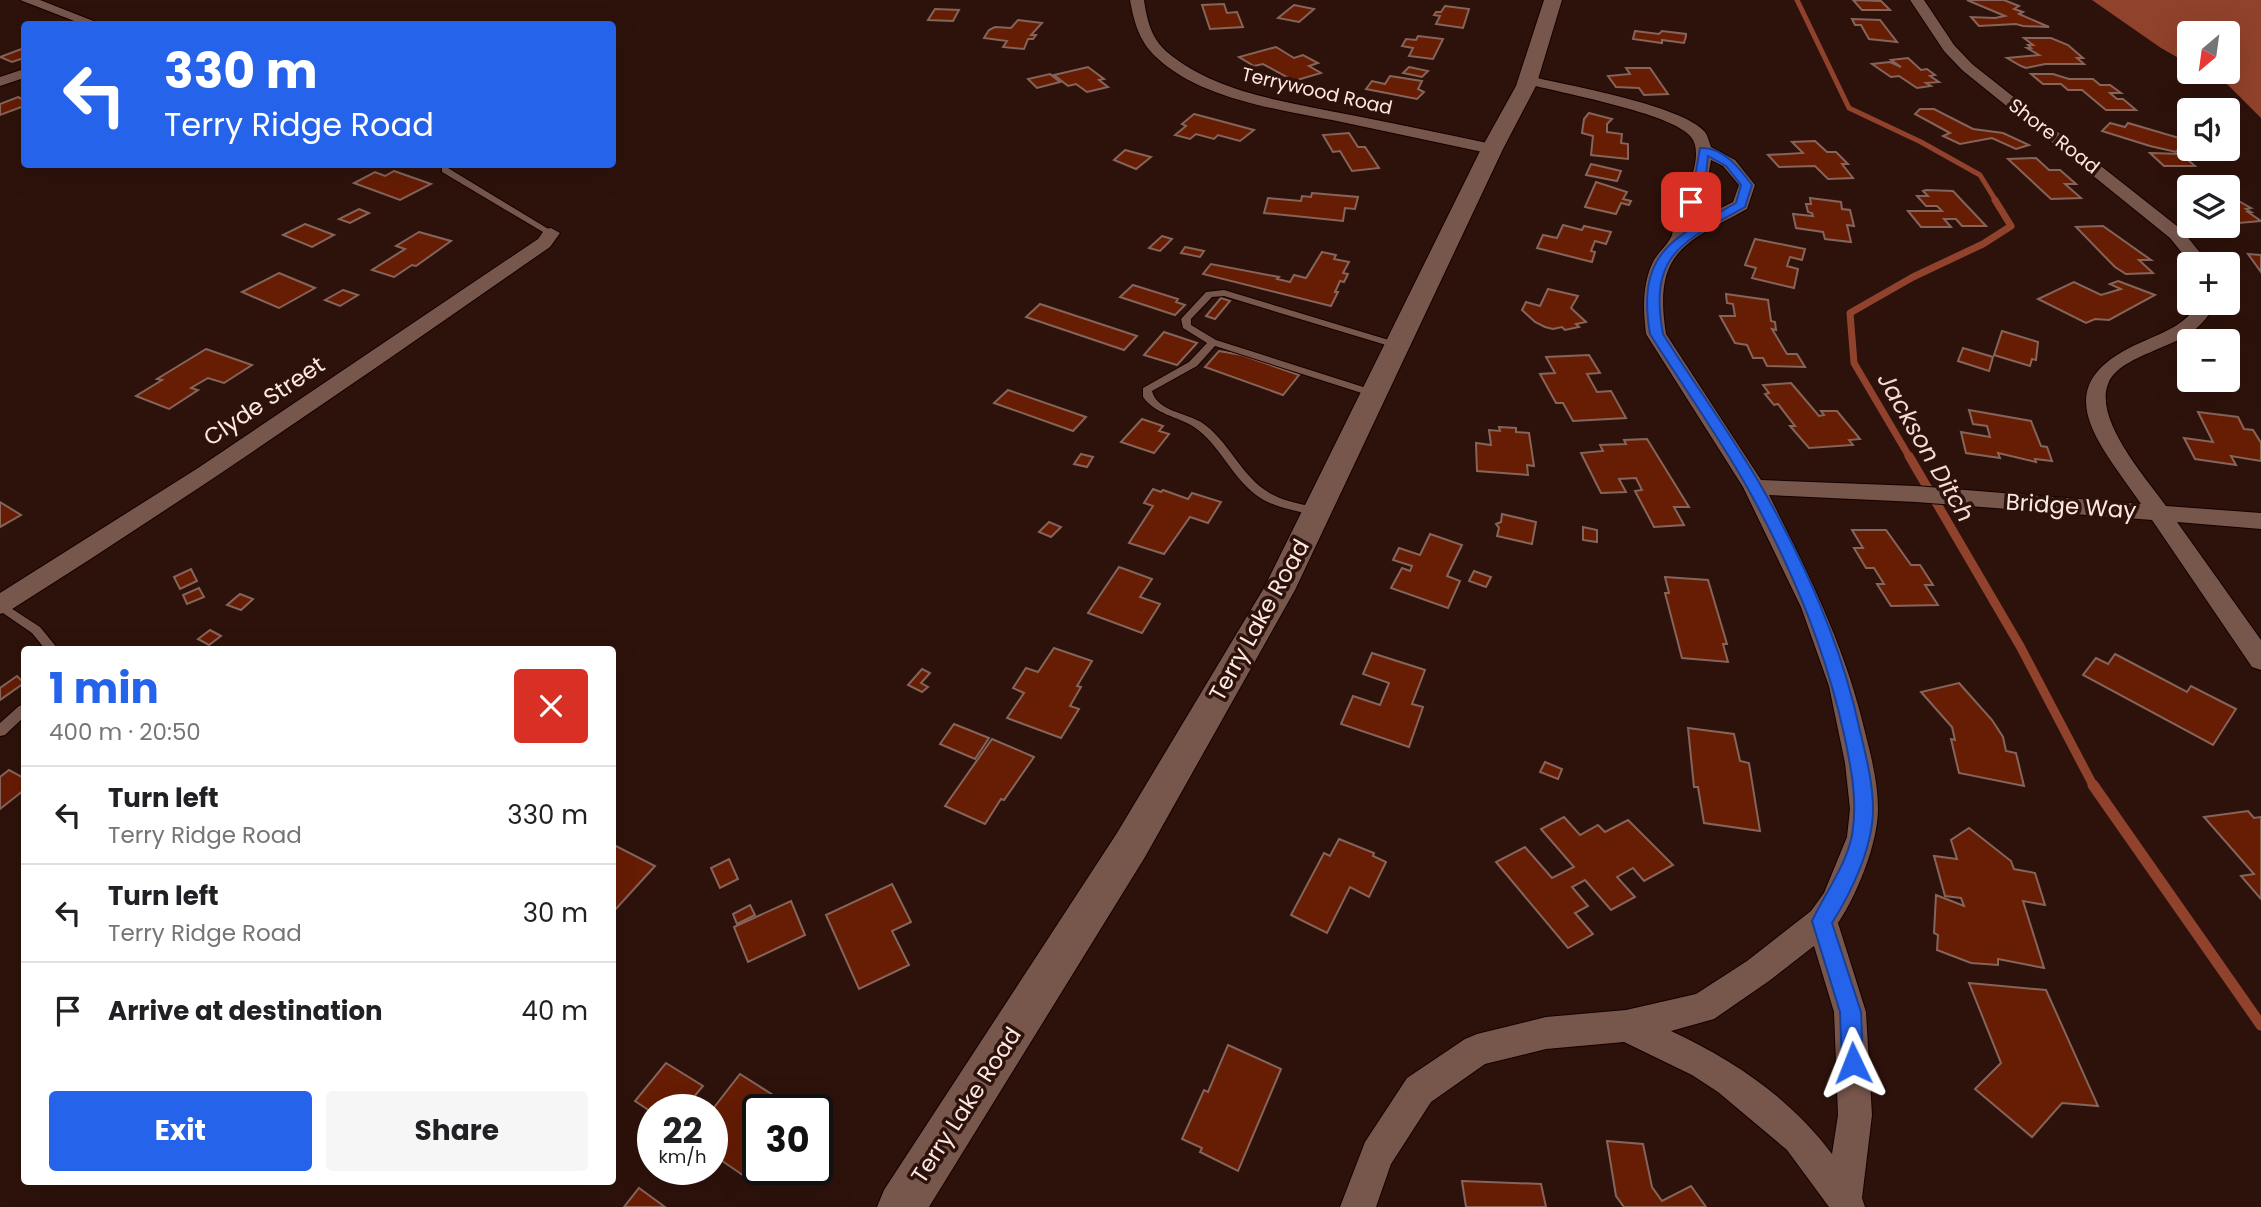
<!DOCTYPE html>
<meta charset="utf-8">
<style>
:root{--surface:#fff;--page:#f6f6f6;--text:#202124;--muted:#757577;--line:#e0e0e0;--accent:#2563eb}
body{margin:0;font-family:Poppins,sans-serif;background:var(--page);color:var(--text);height:100vh;display:flex;flex-direction:column;font-size:26px;white-space:nowrap}
*{box-sizing:border-box;margin:0}
p{font-size:23px;color:var(--muted)}
.icon{flex:none;width:38px;height:38px;fill:none;stroke:currentColor;stroke-width:2;stroke-linecap:round;stroke-linejoin:round}
.map{position:relative;flex:1;overflow:hidden}
.side{position:absolute;left:21px;top:646px;width:595px;height:539px;display:flex;flex-direction:column;background:var(--surface);border-radius:7px;box-shadow:0 7px 28px #0002}
.side>*{flex:none}
.banner{position:absolute;left:21px;top:21px;width:595px;height:147px;border-radius:7px;box-shadow:0 7px 28px #0002;background:#2563eb;color:#fff;overflow:hidden}
.needle{width:46px;rotate:209deg}
.tools{position:absolute;left:2177px;top:21px;display:grid;gap:14px}
.tools a{display:grid;place-items:center;width:63px;height:63px;border-radius:7px;background:var(--surface);box-shadow:0 7px 28px #0002;font-size:35px}
.speed{position:absolute;left:637px;top:1094px;display:flex;gap:14px;font-size:35px;font-weight:700;text-align:center}
.speed>*{display:grid;place-content:center;width:91px;height:91px;border-radius:50%;background:var(--surface);box-shadow:0 7px 28px #0002;line-height:1}
.speed small{font-size:18px;font-weight:400}
.speed .limit{border:4px solid #111;border-radius:10px;background:#fff;color:#111}
.pin{position:absolute;display:grid;place-items:center;width:60px;height:60px;color:#fff;margin:-30px;border-radius:14px;box-shadow:0 4px 10px #0006}
.me{position:absolute;width:77px;margin:-38px;rotate:358deg;stroke-linejoin:round;filter:drop-shadow(0 0 5px #0008)}
.turn{display:flex;align-items:center;gap:24px;height:147px;padding:0 28px;font-size:32px}
.turn .icon{width:91px;height:91px;stroke-width:2.5}
.turn b{display:block;font-size:49px;line-height:60px}
.round{display:grid;place-items:center;flex:none;width:74px;height:74px;border-radius:7px;background:var(--page)}
.summary{display:flex;align-items:center;justify-content:space-between;height:119px;padding:0 28px}
h1{font-size:42px;font-weight:700;line-height:52px;color:var(--accent)}
.cta{display:flex;gap:14px;margin-top:auto;padding:14px 28px}
.cta a{flex:1;height:80px;border-radius:7px;background:var(--accent);color:#fff;font-size:28px;font-weight:700;line-height:80px;text-align:center}
.cta a+a{background:var(--page);color:var(--text)}
ul{padding:0;list-style:none}
li{display:flex;align-items:center;gap:21px;height:98px;padding:0 28px;border-top:2px solid var(--line)}
li div{flex:1}
li b{display:block;font-size:26px}
li em{font-style:normal}
.map>svg:first-child{display:block}
.water{fill:#91422c}
.lines{fill:none;stroke-linecap:round;stroke-linejoin:round}
.stream-far3{stroke:#91422c;stroke-width:5}
.stream-far2{stroke:#91422c;stroke-width:7}
.stream-far1{stroke:#91422c;stroke-width:9}
.stream{stroke:#91422c;stroke-width:11}
.building{fill:#671c04;stroke:#85645a;stroke-width:2}
.service-casing{stroke:#140100;stroke-width:2}
.minor-casing{stroke:#140100;stroke-width:2}
.secondary-casing{stroke:#140100;stroke-width:2}
.service{fill:#77564c;fill-rule:evenodd}
.minor{fill:#77564c;fill-rule:evenodd}
.secondary{fill:#77564c;fill-rule:evenodd}
.route{fill:#2563eb;stroke:#184099;stroke-width:2}
.labels{text-anchor:middle;dominant-baseline:central;stroke-width:7;stroke-linejoin:round;paint-order:stroke}
.far-street-label{font-size:19px;fill:#fce8e2;stroke:#2d120b}
.street-label{font-size:23px;fill:#fce8e2;stroke:#2d120b}
.water-label{font-size:24px;font-style:italic;fill:#f4dcd5;stroke:#2d120b}
</style>
<div class="map">
<svg width="2261" height="1207" viewBox="0 0 2261 1207">
<rect width="100%" height="100%" fill="#2d120b"/>
<!-- water -->
<path class="water" d="M2092,0H2261V118L2228,85L2204,72H2228V33H2189V64L2161,48Z"/>
<g class="lines">
<!-- stream-far3 -->
<path class="stream-far3" d="M1797,0L1849,108L1921,142L1980,175L1996,201"/>
<!-- stream-far2 -->
<path class="stream-far2" d="M1910,458L1854,363L1850,313L1913,277L1983,244L2011,226L1995,200"/>
<!-- stream-far1 -->
<path class="stream-far1" d="M1909,456L2020,646L2094,787"/>
<!-- stream -->
<path class="stream" d="M2093,785L2261,1025"/>
</g>
<!-- building -->
<g class="building">
<path d="M1853,0L1881,1L1890,10H1862Z"/>
<path d="M1967,0H2004L2019,6L2014,9L2023,12L2019,14L2049,27L2023,26L2016,24L1979,26L1971,17L1995,18L2005,16Z"/>
<path d="M1224,4L1227,13L1237,12L1243,27L1210,29L1202,5Z"/>
<path d="M1294,5L1314,9L1299,22L1278,18Z"/>
<path d="M1445,6L1469,9L1463,28L1436,24L1440,16L1434,15L1436,12H1441Z"/>
<path d="M935,9L959,10L953,21L928,20Z"/>
<path d="M1852,19L1880,20L1897,42L1869,39L1861,25H1855Z"/>
<path d="M1018,20L1042,23L1031,35H1036L1033,39H1028L1024,49L1003,47L1007,41L984,38L989,30L995,27L1011,28Z"/>
<path d="M1635,31L1659,34L1662,31L1686,34V36L1684,43L1662,40V43L1633,39Z"/>
<path d="M1418,36L1443,39L1433,59L1409,56L1413,48L1402,46L1406,39L1416,40Z"/>
<path d="M2024,38H2051L2068,45L2083,58H2077L2084,64H2045L2026,68L2021,66L2007,58L2039,55L2027,48H2031L2028,45H2033Z"/>
<path d="M1276,47L1294,58L1303,55L1318,63L1309,66L1321,73L1294,81L1263,64L1254,66L1239,57Z"/>
<path d="M24,48V58L12,62L0,57Z"/>
<path d="M1908,58L1921,70L1927,69L1935,75L1930,76L1939,82L1926,83L1931,86L1917,88L1899,76L1891,77L1872,64L1890,62L1901,67L1891,60Z"/>
<path d="M1088,67L1104,79L1099,80L1108,87L1087,92L1076,84L1068,86L1054,75Z"/>
<path d="M1409,67L1428,71L1422,77L1403,73Z"/>
<path d="M1626,68H1650L1668,94L1644,95L1639,88L1616,87L1608,76L1630,74Z"/>
<path d="M1050,74L1060,82L1037,88L1028,79Z"/>
<path d="M2031,74H2053L2069,79H2093L2100,85H2110L2121,93H2110L2117,99H2123L2136,110H2106L2082,90H2068L2061,84H2043Z"/>
<path d="M1390,76L1422,81L1418,89L1424,92L1417,99L1366,89L1372,81L1385,84Z"/>
<path d="M18,97L24,100V106L0,115V104Z"/>
<path d="M1920,109H1934L1973,129L2003,133L2029,145L2016,149L1992,138L1960,144L1943,136L1950,133L1915,114Z"/>
<path d="M1589,113L1612,119L1607,124V132L1622,134L1621,143L1628,144V159L1591,155L1593,136L1582,133L1584,119Z"/>
<path d="M1194,114L1213,119L1254,130L1240,141L1218,135L1214,139L1196,134L1190,139L1175,135L1186,126L1182,124Z"/>
<path d="M2110,123L2125,127L2128,123L2186,140L2176,152L2150,146L2102,131Z"/>
<path d="M1349,133L1358,147H1365L1379,168L1352,171L1340,151L1333,152L1323,135Z"/>
<path d="M1815,141L1827,152H1836L1848,164H1842L1853,178L1828,179L1815,166L1779,167L1768,155L1803,153L1792,142Z"/>
<path d="M1125,150L1151,157L1136,169L1114,160Z"/>
<path d="M2150,153L2181,154L2195,166H2164Z"/>
<path d="M2036,158L2049,170H2060L2076,184H2065L2081,198L2051,199L2008,159Z"/>
<path d="M1591,164L1621,171L1617,181L1586,175Z"/>
<path d="M394,171L431,184L400,200L354,183L375,172L385,176Z"/>
<path d="M2205,180L2216,187H2189V194L2184,190H2189L2179,183Z"/>
<path d="M1596,182L1627,192L1623,199L1631,201L1629,205L1621,203L1616,214L1585,207Z"/>
<path d="M1926,190L1953,191L1986,226H1962L1956,219H1944L1951,227H1921L1908,211H1942L1937,206H1926L1917,196H1928L1923,191Z"/>
<path d="M1312,193L1358,197L1355,209L1345,208L1343,221L1264,213L1268,198L1301,201L1302,196L1311,197Z"/>
<path d="M2228,195L2251,208L2246,209L2251,212H2248L2261,221L2228,224Z"/>
<path d="M1810,198L1841,202L1842,209L1850,210L1854,226L1847,225L1851,242L1825,239L1823,232L1796,228L1793,214L1813,216L1812,213L1808,212L1806,204H1811Z"/>
<path d="M359,209L369,213L350,223L339,219Z"/>
<path d="M305,224L334,235L312,247L283,235Z"/>
<path d="M1563,225L1582,230L1584,226L1611,232L1606,244L1595,241L1591,251L1595,252L1592,262L1537,248L1543,235L1557,238Z"/>
<path d="M2103,226L2151,260H2139L2153,273L2126,274L2115,267L2076,227Z"/>
<path d="M419,232L451,241L416,266L412,265L394,277L372,270L405,249L396,246Z"/>
<path d="M1162,236L1172,239L1160,251L1149,248Z"/>
<path d="M1755,239L1805,249L1802,260L1790,257L1787,266L1798,269L1794,288L1752,278L1756,268L1745,265Z"/>
<path d="M1185,247L1204,251L1200,257L1181,253Z"/>
<path d="M1322,252L1336,255L1334,259L1349,262L1343,273L1348,274L1344,282L1340,281L1335,292H1338L1331,306L1203,274L1211,264L1279,277L1277,279L1290,282L1294,275L1306,278Z"/>
<path d="M2248,254L2261,255V272Z"/>
<path d="M279,273L315,288L279,308L242,292Z"/>
<path d="M2118,281L2155,295L2109,320L2095,319L2086,323L2038,299L2074,282L2101,295L2121,289L2110,284Z"/>
<path d="M1133,285L1178,299L1176,302L1185,305L1175,315L1120,297Z"/>
<path d="M1548,289L1578,296L1571,308L1586,322L1576,324L1579,327L1565,330L1562,327L1553,329L1545,327L1535,322L1522,310L1526,302L1540,306Z"/>
<path d="M343,290L358,295L340,306L325,300Z"/>
<path d="M1726,294L1768,300L1771,321L1775,322L1776,330L1772,329L1787,354H1797L1805,367L1767,366L1763,358H1753L1747,345L1735,343L1720,316H1735L1733,304L1727,303Z"/>
<path d="M1221,298L1230,301L1215,319L1206,316Z"/>
<path d="M1040,304L1137,336L1124,350L1026,317Z"/>
<path d="M2002,331L2038,342L2036,360L2032,359L2030,366L1994,355Z"/>
<path d="M1164,332L1197,343L1177,365L1144,355Z"/>
<path d="M1963,348L1993,357L1989,371L1958,361Z"/>
<path d="M206,349L252,365L224,383L208,378L191,388L198,390L169,409L136,396L162,380L157,379Z"/>
<path d="M1219,351L1242,355L1299,375L1283,395L1205,367Z"/>
<path d="M1589,355L1600,373L1587,374L1597,392L1611,391L1626,418L1573,421L1563,403H1556L1540,374L1555,373L1546,357Z"/>
<path d="M1791,383L1819,416L1824,415L1821,411H1837L1860,439L1849,440L1853,445L1809,448L1790,426H1795L1778,404L1774,405L1765,394L1769,393L1763,385Z"/>
<path d="M1008,390L1086,417L1073,431L994,403Z"/>
<path d="M1969,410L2031,421L2041,446L2047,447L2052,461L2035,459L2036,462L1998,453L2000,458L1966,453L1961,432L1990,437L1987,426L1973,424Z"/>
<path d="M2198,412L2238,417L2244,429L2253,430L2261,443V461L2231,456L2236,465L2195,459L2184,438L2213,442Z"/>
<path d="M1142,419L1163,426L1159,431L1169,434L1154,453L1121,442Z"/>
<path d="M1499,427L1516,428V432L1529,433L1534,466L1527,465L1528,475L1477,471L1476,443L1491,445L1489,430L1500,431Z"/>
<path d="M1647,439L1689,507H1674L1684,525L1654,527L1635,491L1642,490L1636,478L1619,479L1626,492L1601,493L1581,453L1603,451L1600,445L1626,444L1624,440Z"/>
<path d="M1081,454L1093,457L1087,467L1074,464Z"/>
<path d="M1153,489L1161,492L1163,490L1188,499L1192,493L1221,502L1208,523L1190,517L1164,554L1129,543L1153,506L1144,503Z"/>
<path d="M0,502L21,515L0,527Z"/>
<path d="M1502,514L1536,522L1532,544L1497,536L1499,528L1496,524L1501,522Z"/>
<path d="M1049,522L1061,527L1051,537L1039,532Z"/>
<path d="M1583,527L1597,530V542L1583,540Z"/>
<path d="M1852,530H1886L1911,565H1920L1933,585H1925L1938,605L1891,606L1877,584H1884L1874,568H1866L1854,548H1863Z"/>
<path d="M1430,534L1462,545L1447,576L1460,581L1448,608L1391,588L1402,568L1410,571L1412,566L1393,560L1399,548L1420,555Z"/>
<path d="M1119,567L1152,579L1140,597L1160,604L1142,633L1088,613Z"/>
<path d="M191,569L197,581L180,589L174,577Z"/>
<path d="M1474,571L1491,577L1486,587L1469,581Z"/>
<path d="M1665,577L1708,580L1727,644H1723L1728,662L1682,658L1665,593H1669Z"/>
<path d="M199,588L204,597L187,604L183,595Z"/>
<path d="M240,594L253,599L241,610L227,605Z"/>
<path d="M210,630L221,636L209,645L198,639Z"/>
<path d="M1054,648L1092,661L1077,686L1081,687L1070,706L1079,709L1061,738L1007,718L1024,693L1013,688L1026,668L1038,672Z"/>
<path d="M1372,653L1425,670L1412,704L1423,707L1409,747L1341,724L1353,696L1380,705L1389,683L1363,674Z"/>
<path d="M2115,654L2187,692L2191,686L2236,709L2213,745L2083,675L2096,658L2108,664Z"/>
<path d="M922,669L930,673L921,683L928,687L922,692L908,685Z"/>
<path d="M17,676L24,683L0,700V688Z"/>
<path d="M1959,683L1992,720L2003,737L2006,751L2016,753L2024,786L1959,773L1951,739L1955,740L1952,727L1921,692Z"/>
<path d="M954,724L989,738L975,759L940,744Z"/>
<path d="M1688,728L1734,734L1740,761L1749,763L1760,831L1704,823L1698,787H1694Z"/>
<path d="M992,739L1034,757L1004,800L1001,799L985,824L945,806Z"/>
<path d="M1545,762L1562,769L1558,779L1540,772Z"/>
<path d="M9,770L24,778V790L0,809V777Z"/>
<path d="M2248,811L2254,818L2261,817V899L2241,876L2254,874L2204,817Z"/>
<path d="M1564,817L1580,835L1598,825L1605,832L1628,820L1673,865L1644,881L1633,868L1617,877L1635,897L1611,910L1585,880L1572,887L1588,906L1575,913L1593,934L1568,948L1496,862L1525,847L1552,878L1574,867L1541,829Z"/>
<path d="M1969,828L2011,861L2014,869L2035,873L2045,905L2023,901L2044,968L1998,959V965L1971,963L1937,950L1938,935L1934,933L1936,895L1964,906L1961,898L1945,896L1934,856L1957,859L1951,840Z"/>
<path d="M1339,839L1374,853L1373,856L1386,862L1369,897L1350,887L1327,933L1291,915L1324,853L1330,856Z"/>
<path d="M612,844L655,866L614,911L612,910Z"/>
<path d="M729,859L738,879L720,888L711,868Z"/>
<path d="M892,884L911,922L892,931L909,965L859,989L826,915Z"/>
<path d="M791,901L805,935L748,962L734,927Z"/>
<path d="M750,905L755,915L737,924L733,914Z"/>
<path d="M1969,983L2046,990L2098,1106L2062,1103L2032,1137L1975,1089L2001,1063Z"/>
<path d="M1228,1045L1281,1069L1238,1171L1200,1152L1202,1148L1182,1139L1204,1090L1208,1092Z"/>
<path d="M666,1063L703,1086L683,1110H653V1113L635,1101Z"/>
<path d="M740,1074L773,1095L761,1110H758V1163L747,1178L712,1154V1110Z"/>
<path d="M1607,1141L1643,1144L1652,1187L1662,1201L1691,1186L1706,1207H1624L1616,1196Z"/>
<path d="M1462,1181L1541,1184L1546,1207H1466Z"/>
<path d="M639,1188L665,1207H624Z"/>
</g>
<g class="lines">
<!-- service casing -->
<g class="service-casing">
<g id="service">
<path d="M442,168H448L555,233L548,235L442,172Z"/>
<path d="M1224,290L1402,344L1404,346L1402,348H1396L1224,296L1212,297L1191,319V325L1216,340L1379,392L1380,394L1379,396H1371L1215,346L1197,366L1152,391C1157,411 1186,413 1201,422C1228,440 1239,472 1265,490C1281,502 1303,504 1322,509L1324,512L1322,515L1318,516C1298,511 1273,508 1256,495C1231,476 1220,445 1194,427C1177,416 1156,415 1143,397V388L1189,362L1207,343L1183,328L1181,319L1206,292Z"/>
<path d="M0,601L40,627L58,649H45L32,633L0,611Z"/>
<path d="M24,705V717L5,735L0,736V723L19,706Z"/>
</g>
</g>
<!-- minor casing -->
<g class="minor-casing">
<g id="minor">
<path d="M20,0H40L101,24H82Z"/>
<path d="M1130,0H1144C1147,20 1151,38 1167,52C1217,94 1289,102 1351,115C1398,124 1445,134 1492,144L1500,149L1492,154C1445,144 1398,134 1351,124C1290,111 1203,102 1156,57C1139,41 1134,22 1130,0Z"/>
<path d="M1910,0H1924L1954,45L1972,64L2182,230L2209,264H2191L2170,238L1962,70L1944,51Z"/>
<path d="M24,69V78L0,86V77Z"/>
<path d="M1528,76C1566,85 1682,105 1705,132C1708,136 1709,142 1711,147L1735,160L1755,185L1747,209C1684,243 1653,252 1666,334L1761,480L1916,486L2141,504C2098,441 2042,385 2142,342C2164,332 2186,325 2198,303H2216C2202,329 2187,337 2160,348C2143,356 2115,365 2108,384C2094,420 2146,478 2166,506L2261,513V529L2177,522L2261,640V670L2252,667L2152,520L1916,502L1769,495C1809,575 1846,648 1866,736C1872,759 1878,785 1878,809C1878,843 1857,895 1838,923L1866,1012L1872,1115L1862,1198L1865,1207H1829L1787,1150L1718,1092L1692,1075L1624,1042L1546,1049L1485,1064L1431,1102L1391,1164L1376,1207H1340L1365,1142L1407,1078L1465,1039L1477,1034L1546,1017L1626,1010L1696,994L1747,961L1811,911L1824,893L1847,837L1850,809L1845,763L1829,686L1801,607L1743,487L1646,334C1643,309 1642,283 1654,260C1659,252 1666,246 1670,239C1674,233 1673,225 1676,218C1683,199 1706,155 1691,137C1673,113 1556,92 1523,83L1521,80L1523,77ZM1711,160L1723,166L1739,185L1733,202L1691,223L1707,183ZM1814,946L1834,1012L1838,1115L1832,1154C1791,1099 1734,1060 1671,1031L1714,1019L1769,981Z"/>
<path d="M551,228L560,233L550,247C372,371 193,495 9,611L0,614V593L198,468L538,239L545,229Z"/>
</g>
</g>
<!-- secondary casing -->
<g class="secondary-casing">
<path id="secondary" d="M1544,0H1562L1536,86L1503,149L1295,590L1145,857L929,1207H877L884,1190L1117,833L1264,588L1481,149L1516,86Z"/>
</g>
<!-- service -->
<use href="#service" class="service"/>
<!-- minor -->
<use href="#minor" class="minor"/>
<!-- secondary -->
<use href="#secondary" class="secondary"/>
</g>
<!-- route -->
<path class="route" d="M1700,148C1723,146 1740,169 1752,185L1745,207C1683,242 1648,253 1663,334C1695,385 1731,434 1761,486C1804,561 1842,646 1860,731C1866,756 1873,783 1873,809C1873,847 1852,891 1832,923L1861,1012L1863,1063L1860,1071L1853,1074L1845,1071L1842,1063L1840,1012L1812,921C1825,893 1846,866 1852,835C1858,801 1851,767 1844,734C1825,648 1790,564 1747,487C1718,435 1682,385 1650,334C1636,252 1673,238 1736,203L1741,185L1726,166L1708,156C1706,172 1706,198 1691,206L1685,202L1694,183Z"/>
<g class="labels">
<!-- far-street labels -->
<g class="far-street-label">
<text transform="translate(1317 91) rotate(13)">Terrywood Road</text>
<text transform="translate(2054 136) rotate(38)">Shore Road</text>
</g>
<!-- street labels -->
<g class="street-label">
<text transform="translate(264 401) rotate(-34)">Clyde Street</text>
<text transform="translate(2071 506) rotate(4)">Bridge Way</text>
<text transform="translate(1259 620) rotate(-61)">Terry Lake Road</text>
<text transform="translate(966 1105) rotate(-57)">Terry Lake Road</text>
</g>
<!-- water labels -->
<g class="water-label">
<text transform="translate(1926 447) rotate(60)">Jackson Ditch</text>
</g>
</g>
</svg>
<div class="tools">
<a><svg class="needle" viewBox="-14 -14 28 28"><path d="M0-13l5 13h-10z" fill="#e53935"/><path d="M0 13l5-13h-10z" fill="#757577"/></svg></a>
<a><svg class="icon" aria-label="sound" viewBox="0 0 24 24"><path d="M4 9h4l5-4v14l-5-4H4zM17 9q2 3 0 6"/></svg></a>
<a><svg class="icon" aria-label="layers" viewBox="0 0 24 24"><path d="M12 4l9 5-9 5-9-5zM3 14l9 5 9-5"/></svg></a>
<a>+</a>
<a>−</a>
</div>
<div class="speed"><div>22<small>km/h</small></div><div class="limit">30</div></div>
<div class="pin" style="left:1691px;top:202px;background:#d93025"><svg class="icon" aria-label="arrive" viewBox="0 0 24 24"><path d="M6 21V4h12l-3 4 3 4H6"/></svg></div>
<svg class="me" style="left:1853px;top:1063px" viewBox="-20 -20 40 40"><path d="M0-17L14 15 0 8-14 15z" fill="#2563eb" stroke="#fff" stroke-width="4"/></svg>
<div class="banner">
<div class="turn"><svg class="icon" aria-label="left" viewBox="0 0 24 24"><path d="M17 20v-9H6M10 6l-5 5 5 5"/></svg><div><b>330 m</b>Terry Ridge Road</div></div>
</div>
<section class="side">
<div class="summary"><div><h1>1 min</h1><p>400 m · 20:50</p></div><a class="round" style="background:#d93025;color:#fff"><svg class="icon" aria-label="close" viewBox="0 0 24 24"><path d="M6 6l12 12M18 6L6 18"/></svg></a></div>
<ul>
<li><svg class="icon" aria-label="left" viewBox="0 0 24 24"><path d="M17 20v-9H6M10 6l-5 5 5 5"/></svg><div><b>Turn left</b><p>Terry Ridge Road</p></div><em>330 m</em></li>
<li><svg class="icon" aria-label="left" viewBox="0 0 24 24"><path d="M17 20v-9H6M10 6l-5 5 5 5"/></svg><div><b>Turn left</b><p>Terry Ridge Road</p></div><em>30 m</em></li>
<li><svg class="icon" aria-label="arrive" viewBox="0 0 24 24"><path d="M6 21V4h12l-3 4 3 4H6"/></svg><div><b>Arrive at destination</b></div><em>40 m</em></li>
</ul>
<div class="cta"><a>Exit</a><a>Share</a></div>
</section>
</div>
